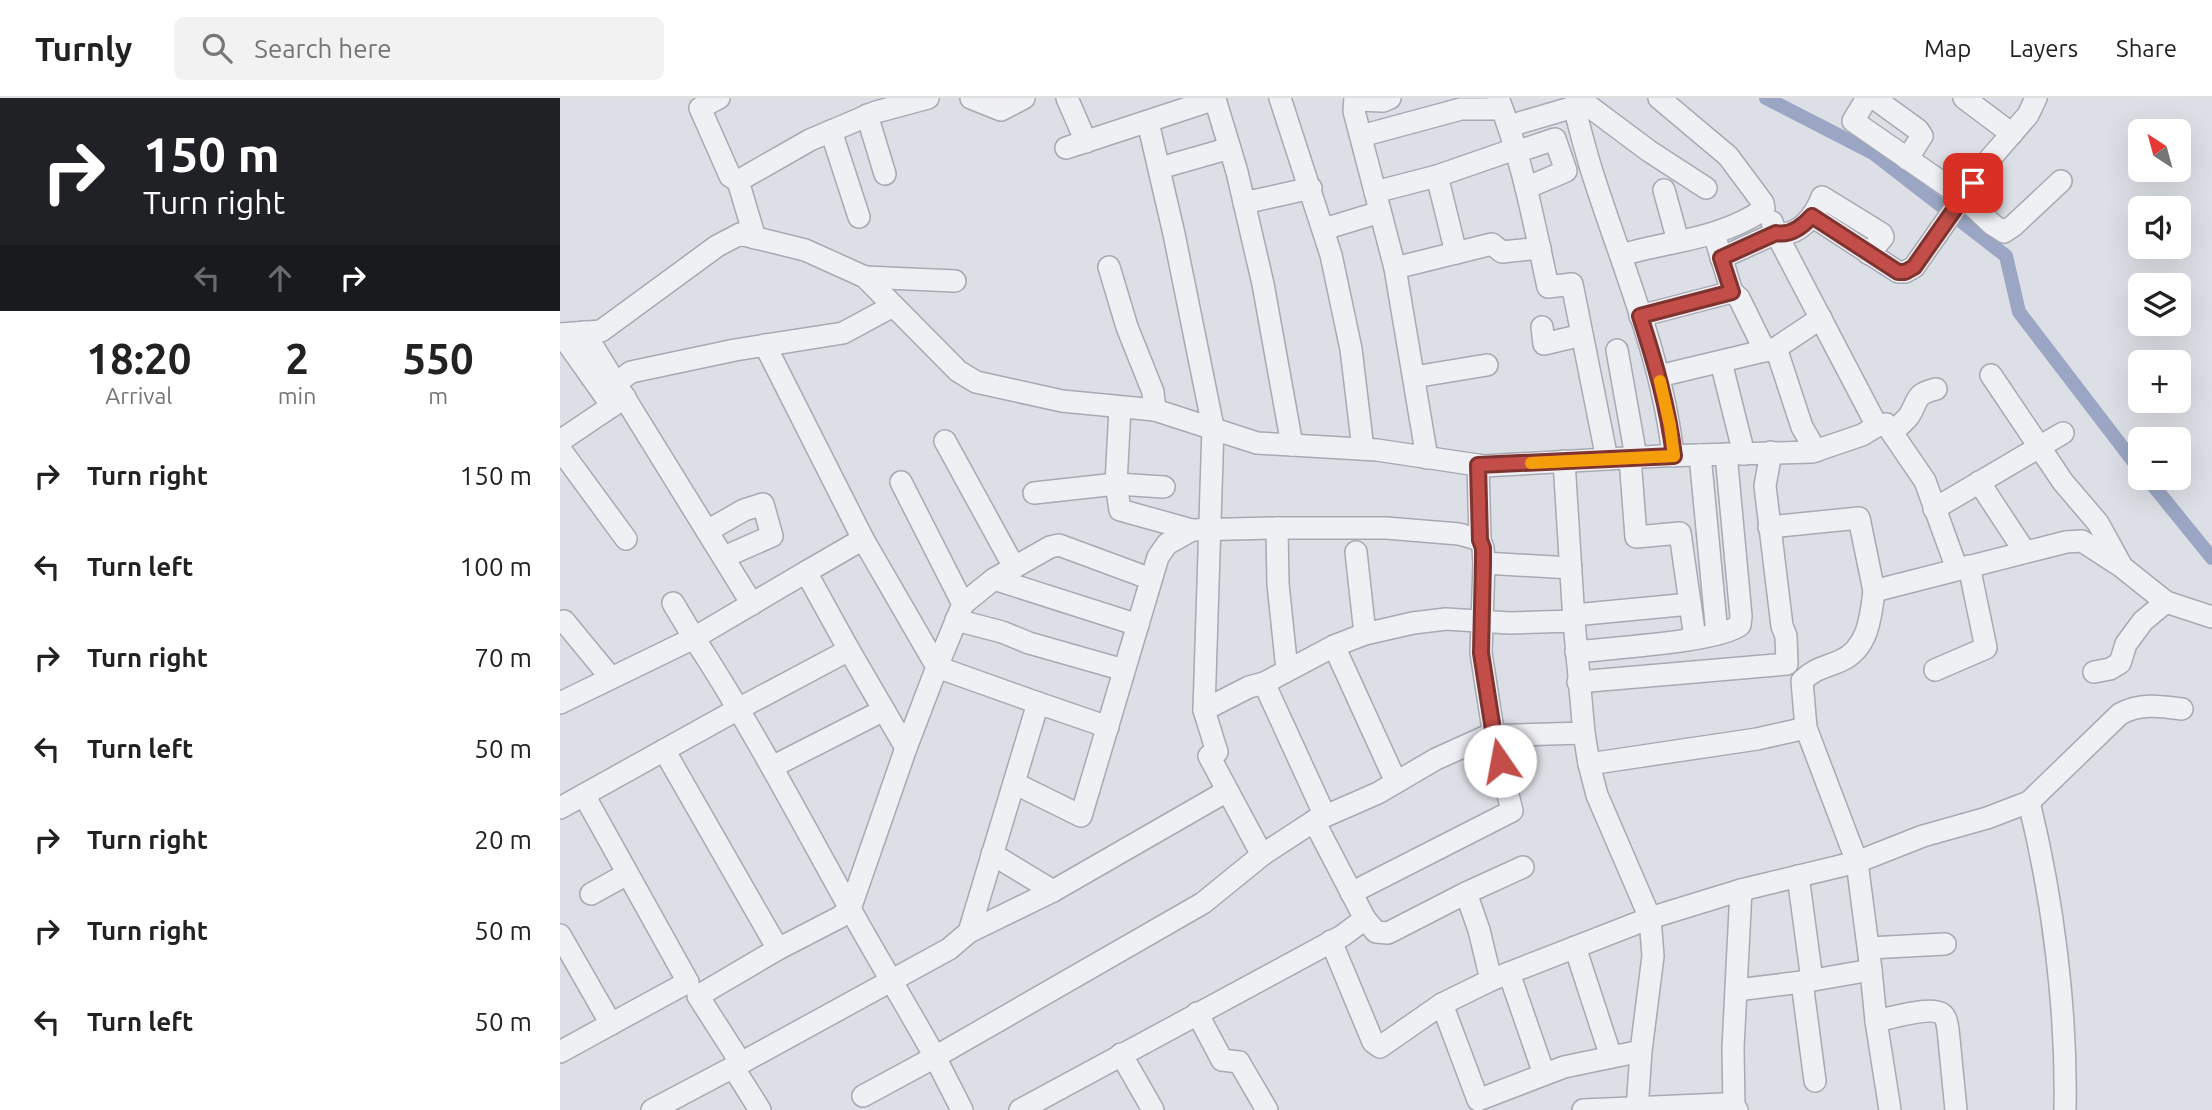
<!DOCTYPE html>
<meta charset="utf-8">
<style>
:root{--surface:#fff;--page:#f2f2f2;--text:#222;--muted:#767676;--line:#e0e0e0}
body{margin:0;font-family:Ubuntu,sans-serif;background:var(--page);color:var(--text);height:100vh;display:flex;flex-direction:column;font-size:26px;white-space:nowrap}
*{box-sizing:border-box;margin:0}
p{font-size:23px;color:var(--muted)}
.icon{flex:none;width:38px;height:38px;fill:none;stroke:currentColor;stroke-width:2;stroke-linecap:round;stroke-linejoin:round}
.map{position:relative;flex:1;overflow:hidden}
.sheet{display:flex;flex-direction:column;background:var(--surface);width:560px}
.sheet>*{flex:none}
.guide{background:#202124;color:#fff;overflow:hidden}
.needle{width:46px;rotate:324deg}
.fabs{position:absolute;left:1568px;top:21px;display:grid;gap:14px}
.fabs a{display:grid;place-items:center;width:63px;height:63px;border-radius:10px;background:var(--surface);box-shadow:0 7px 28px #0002;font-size:35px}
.pin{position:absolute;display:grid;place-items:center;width:60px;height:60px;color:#fff;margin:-30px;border-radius:14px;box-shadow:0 4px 10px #0006}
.me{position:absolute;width:77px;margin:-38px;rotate:348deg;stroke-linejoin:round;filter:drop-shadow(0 0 5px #0008)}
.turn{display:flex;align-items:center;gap:24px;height:147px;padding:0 28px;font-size:32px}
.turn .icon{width:91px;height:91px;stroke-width:2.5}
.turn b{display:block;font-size:49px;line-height:60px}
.lanes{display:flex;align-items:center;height:66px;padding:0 28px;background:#0003;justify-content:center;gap:35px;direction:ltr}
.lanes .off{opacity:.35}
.eta{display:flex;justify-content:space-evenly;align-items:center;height:119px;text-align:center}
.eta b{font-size:42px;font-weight:700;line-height:49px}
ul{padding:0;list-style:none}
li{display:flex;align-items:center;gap:21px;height:91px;padding:0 28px}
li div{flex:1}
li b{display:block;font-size:26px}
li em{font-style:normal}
header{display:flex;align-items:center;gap:42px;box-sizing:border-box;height:98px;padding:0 35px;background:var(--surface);border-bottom:2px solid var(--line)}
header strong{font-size:33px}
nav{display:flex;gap:38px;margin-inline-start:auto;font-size:24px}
.search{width:490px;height:63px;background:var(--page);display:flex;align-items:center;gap:18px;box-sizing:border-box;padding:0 24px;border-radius:10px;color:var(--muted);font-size:26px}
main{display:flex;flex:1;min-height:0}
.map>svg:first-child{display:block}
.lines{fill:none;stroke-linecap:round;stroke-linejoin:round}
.canal{stroke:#9aa6c3;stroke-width:14}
.minor-casing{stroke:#a7a9b3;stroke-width:24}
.minor{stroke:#eff0f4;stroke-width:21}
.route-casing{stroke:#7f332f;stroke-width:18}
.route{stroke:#c34e49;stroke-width:12}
.slow{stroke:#f59e0b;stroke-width:12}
</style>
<header>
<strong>Turnly</strong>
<div class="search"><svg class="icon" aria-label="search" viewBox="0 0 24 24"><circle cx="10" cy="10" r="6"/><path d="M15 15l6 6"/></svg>Search here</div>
<nav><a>Map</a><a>Layers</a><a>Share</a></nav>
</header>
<main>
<section class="sheet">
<div class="guide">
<div class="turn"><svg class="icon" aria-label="right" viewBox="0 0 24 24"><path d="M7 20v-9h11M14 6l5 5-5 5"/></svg><div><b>150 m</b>Turn right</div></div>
<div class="lanes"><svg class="icon off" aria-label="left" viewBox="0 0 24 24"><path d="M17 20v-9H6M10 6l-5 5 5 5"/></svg><svg class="icon off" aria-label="ahead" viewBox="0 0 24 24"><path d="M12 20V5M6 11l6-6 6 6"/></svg><svg class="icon" aria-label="right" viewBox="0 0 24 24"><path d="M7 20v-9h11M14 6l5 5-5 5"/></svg></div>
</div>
<div class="eta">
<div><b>18:20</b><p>Arrival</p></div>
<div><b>2</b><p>min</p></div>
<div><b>550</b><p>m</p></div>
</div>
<ul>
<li><svg class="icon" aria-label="right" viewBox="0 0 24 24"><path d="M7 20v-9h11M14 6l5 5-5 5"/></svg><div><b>Turn right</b></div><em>150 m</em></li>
<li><svg class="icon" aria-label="left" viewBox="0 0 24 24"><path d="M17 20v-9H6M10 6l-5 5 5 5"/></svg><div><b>Turn left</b></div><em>100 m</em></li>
<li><svg class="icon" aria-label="right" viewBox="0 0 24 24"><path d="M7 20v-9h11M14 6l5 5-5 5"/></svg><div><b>Turn right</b></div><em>70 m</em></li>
<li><svg class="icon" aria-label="left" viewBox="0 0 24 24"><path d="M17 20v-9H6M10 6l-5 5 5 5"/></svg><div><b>Turn left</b></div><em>50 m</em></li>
<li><svg class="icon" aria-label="right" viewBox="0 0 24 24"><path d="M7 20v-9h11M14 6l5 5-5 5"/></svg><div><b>Turn right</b></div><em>20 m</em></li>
<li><svg class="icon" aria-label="right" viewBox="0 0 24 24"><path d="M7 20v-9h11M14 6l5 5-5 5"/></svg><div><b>Turn right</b></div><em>50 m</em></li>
<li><svg class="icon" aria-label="left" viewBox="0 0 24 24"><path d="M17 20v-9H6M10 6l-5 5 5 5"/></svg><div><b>Turn left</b></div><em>50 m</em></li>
</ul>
</section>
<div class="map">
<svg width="1652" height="1012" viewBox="0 0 1652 1012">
<rect width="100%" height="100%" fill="#dddfe6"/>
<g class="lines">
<!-- canal -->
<g class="canal">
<path d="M1206,0L1313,55L1446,158L1459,214L1580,372"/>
<path d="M1587,380L1652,460"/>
</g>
<!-- minor casing -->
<g class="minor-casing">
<g id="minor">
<path d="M159,0L140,10L170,78L178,83"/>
<path d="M411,0L441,12L464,0"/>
<path d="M507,0L526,44"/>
<path d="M720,0L771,157L791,251L803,351"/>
<path d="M795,0L794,13L835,170L867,360"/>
<path d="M938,0C962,60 974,125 988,189L1012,186L1047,361"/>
<path d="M1018,0L1089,53L1146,90"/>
<path d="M1021,0L1014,9C1021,34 1027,60 1036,86C1065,175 1103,264 1113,358"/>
<path d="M1307,0L1293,23L1403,99L1422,70L1468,17L1476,0"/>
<path d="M1314,0L1358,32L1362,38L1347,61"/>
<path d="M1404,0L1452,36"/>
<path d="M795,2L823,3L830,0"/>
<path d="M307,17L325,76"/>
<path d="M588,24L614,136L653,329L644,612L657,654"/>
<path d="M949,28L1014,9"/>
<path d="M271,33L299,119"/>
<path d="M801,38L901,11H942"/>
<path d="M506,50L655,1L677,74L703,186L732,347"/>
<path d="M956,54L995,41L1006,73L966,90"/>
<path d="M600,70L670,50"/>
<path d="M877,78L896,155"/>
<path d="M1104,92L1118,143"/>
<path d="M815,94L877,78L955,51"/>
<path d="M684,105L751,90"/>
<path d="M1252,118L1338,174H1345L1354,169L1403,99L1433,127L1444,134L1453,128L1501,83"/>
<path d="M764,131L820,114"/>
<path d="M195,140L178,83L250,42L316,14L368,0"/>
<path d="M1309,156L1323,139L1322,136L1262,99C1255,118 1238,140 1216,135L1317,328"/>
<path d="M1061,157C1109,143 1162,141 1204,111L1203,105L1168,58L1099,0"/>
<path d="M1161,160L1216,135L1212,124"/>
<path d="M549,169L567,229L593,294L595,312"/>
<path d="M835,170L932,146L942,154L980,150"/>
<path d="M305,179L395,183"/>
<path d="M1172,194L1179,200L1205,253"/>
<path d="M1080,218L1172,194L1154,136"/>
<path d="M982,229L984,246L1022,237"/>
<path d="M24,234L192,506"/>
<path d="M0,236L41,233L157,148L180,136L245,152L305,179L398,273L416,284L502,303L595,312L697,345L817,352L924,368L1101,358L1252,354L1302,337L1317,328L1326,326L1365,383L1397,471"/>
<path d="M1,236L52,308L65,299"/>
<path d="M205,247L303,441L377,569L346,650L289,552"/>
<path d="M1216,250L1242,329L1256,353"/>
<path d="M1057,252L1076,359"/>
<path d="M1161,264L1184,356"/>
<path d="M1431,277L1503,384L1538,425L1560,465"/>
<path d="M1099,278L1216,250L1261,220"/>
<path d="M854,279L927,267"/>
<path d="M56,285L71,274L175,252L283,235L333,208"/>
<path d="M560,309L556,386L560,412L632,432L717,430"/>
<path d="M1332,334C1338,329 1344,324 1349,318C1359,302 1354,296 1376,291"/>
<path d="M0,343L52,308"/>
<path d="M385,343L454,469"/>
<path d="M0,351L66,441"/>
<path d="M1140,357L1157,536"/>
<path d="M1070,360L1076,439L1120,435L1135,540"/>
<path d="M1004,363L1014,523"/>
<path d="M918,367L920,442"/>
<path d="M341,384L403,506"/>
<path d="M1419,384L1465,454"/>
<path d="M474,395L556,386L604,389"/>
<path d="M1374,411L1503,335"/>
<path d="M1209,429L1299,420L1314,493L1506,444L1522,443L1562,469L1606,504L1583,523L1566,546L1560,565L1550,571L1534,574"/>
<path d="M147,433L184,412L203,406L212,438L164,459"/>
<path d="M796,454L805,536"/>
<path d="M246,474L303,441"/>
<path d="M434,481L490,449L499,447L591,481"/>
<path d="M1314,493C1311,519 1308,551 1280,563C1264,570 1255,570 1242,583L1246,630L1297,764L1363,738L1427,720L1469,704L1560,616C1580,605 1600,608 1622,611"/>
<path d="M1606,504L1652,519"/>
<path d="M1014,517L1130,506"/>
<path d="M396,522L442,534L469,545L564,572"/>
<path d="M4,523L51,580"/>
<path d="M774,548L836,684"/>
<path d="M1016,554C1049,550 1159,544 1180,527L1181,518L1166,356"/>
<path d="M727,572L718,486L717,430H826L899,436L920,442L923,450L924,465"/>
<path d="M1375,572L1426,550L1409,468"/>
<path d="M1018,584L1227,566L1226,538L1222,528L1205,388L1211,354"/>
<path d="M0,605L134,540C191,627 238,717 288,807C316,858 347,908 375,959L643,805L702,757L754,723L818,695L876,661L927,638L1024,635L1014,523L950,525L886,521L853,525L805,536L774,548L704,585L765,718"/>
<path d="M478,605L548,629"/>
<path d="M644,612L689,589L704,585"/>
<path d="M1024,635L1029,666L1037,697L1090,820L1181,792L1173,950L1174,1008"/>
<path d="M104,652L218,851"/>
<path d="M649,658L702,757"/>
<path d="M1029,666L1197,641L1246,630"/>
<path d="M212,669L324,612"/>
<path d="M454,685L521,718L598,459L607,446L632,432"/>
<path d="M1469,704C1493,801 1507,912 1505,1012"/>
<path d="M0,710L180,610L289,552L246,474L134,540L113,505"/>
<path d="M1238,778L1252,882"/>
<path d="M1181,792L1297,764L1311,872"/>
<path d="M493,793L667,693"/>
<path d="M791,795L952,713L934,638L921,555L924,465L1011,470"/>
<path d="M906,795L963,769"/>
<path d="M31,796L67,776"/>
<path d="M805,821L816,834L828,835L906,795L919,832L931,882"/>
<path d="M409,834L493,793L432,756"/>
<path d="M0,837L51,926L128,884L24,697"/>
<path d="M771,843L813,944L820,949L882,906"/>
<path d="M1015,849L1051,959"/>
<path d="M1309,850L1385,846"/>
<path d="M949,875L984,976"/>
<path d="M1242,884L1311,872L1316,923L1330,1012"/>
<path d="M1177,892L1242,884L1255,983"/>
<path d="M637,915L662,962L679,964L707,1012"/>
<path d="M1316,923C1330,920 1371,908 1382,916C1386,919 1387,925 1388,931L1396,1012"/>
<path d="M0,954L51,926"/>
<path d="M561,956L593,1012"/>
<path d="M181,965L389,851L409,834L478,605L377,569L403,506L434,481L578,527"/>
<path d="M173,969L200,1012"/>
<path d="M303,998L375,959L402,1012"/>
<path d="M92,1012L181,965L138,898L218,851L280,819L290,811L346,650"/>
<path d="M460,1012L782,838L805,821L754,723"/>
<path d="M1023,1012L1164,1006L1174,1008L1177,1012"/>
<path d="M1077,1012L1081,953L1093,858L1090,820L931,882L882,906L918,1002L1004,969L1081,953"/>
</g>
</g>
<!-- minor -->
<use href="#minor" class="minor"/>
</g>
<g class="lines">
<!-- route casing -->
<g class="route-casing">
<path id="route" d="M940,663L934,638L921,555L923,465V450L920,442L918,367L1114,358C1108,309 1095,264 1080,218L1172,194L1161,160L1216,135C1230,138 1243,128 1252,118L1338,174H1345L1354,169L1413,85"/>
</g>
<!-- route -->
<use href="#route" class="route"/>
<!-- slow -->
<path class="slow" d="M971,365L1114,358L1110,327L1100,283"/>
</g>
</svg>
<div class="fabs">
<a><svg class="needle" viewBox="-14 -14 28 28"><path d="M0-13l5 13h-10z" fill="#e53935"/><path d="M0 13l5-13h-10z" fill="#767676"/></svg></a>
<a><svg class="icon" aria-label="sound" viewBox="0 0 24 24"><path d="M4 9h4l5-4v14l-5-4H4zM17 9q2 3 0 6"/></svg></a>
<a><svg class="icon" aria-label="layers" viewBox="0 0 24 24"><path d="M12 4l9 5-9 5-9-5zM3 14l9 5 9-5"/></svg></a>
<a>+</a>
<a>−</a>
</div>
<div class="pin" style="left:1413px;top:85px;background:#d93025"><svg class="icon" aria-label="arrive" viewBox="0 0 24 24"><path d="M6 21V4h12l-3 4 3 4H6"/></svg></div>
<svg class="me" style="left:940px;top:663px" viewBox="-20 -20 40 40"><circle r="19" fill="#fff"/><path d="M0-13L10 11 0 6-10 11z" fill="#c34e49"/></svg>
</div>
</main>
